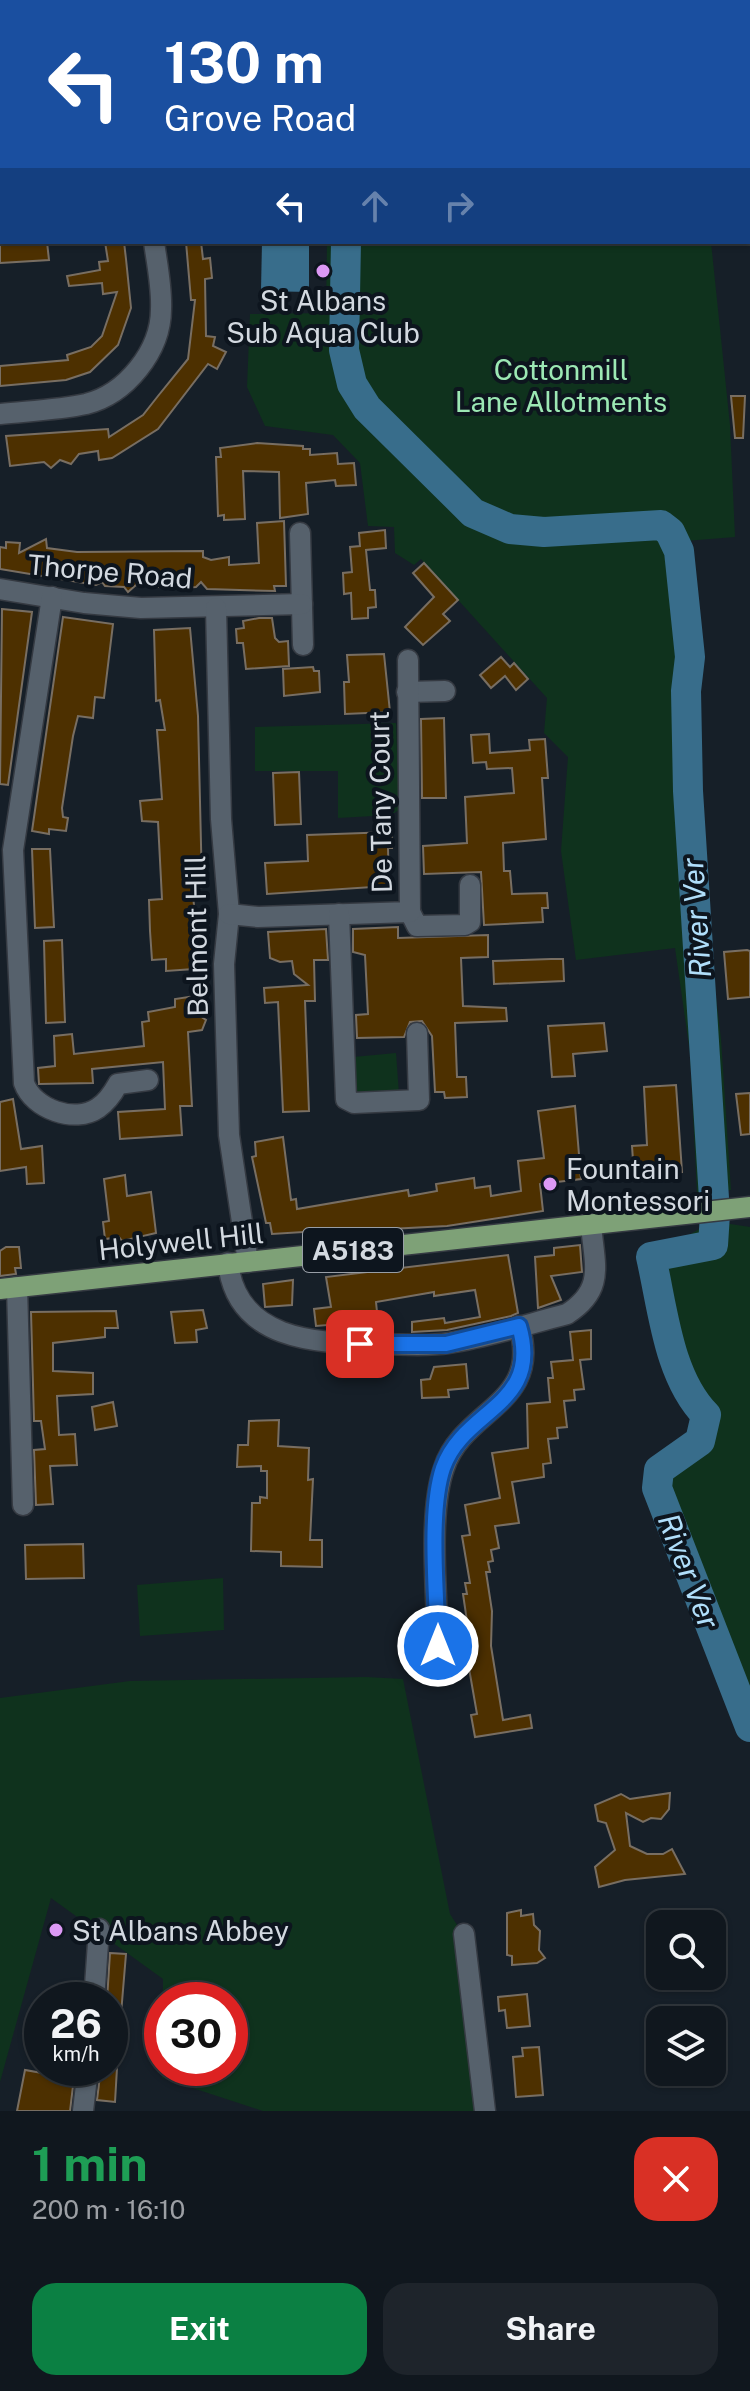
<!DOCTYPE html>
<meta charset="utf-8">
<style>
:root{--surface:#10171e;--page:#1e242b;--text:#f1f3f6;--muted:#9c9fa4;--line:#30363c;--accent:#0b8043}
body{margin:0;font-family:"Public Sans",sans-serif;background:var(--page);color:var(--text);height:100vh;display:flex;flex-direction:column;font-size:30px;white-space:nowrap}
*{box-sizing:border-box;margin:0}
p{font-size:26px;color:var(--muted)}
.icon{flex:none;width:44px;height:44px;fill:none;stroke:currentColor;stroke-width:2;stroke-linecap:round;stroke-linejoin:round}
.map{position:relative;height:2111px;overflow:hidden}
.details{display:flex;flex-direction:column;background:var(--surface);flex:1}
.details>*{flex:none}
.top-card{position:absolute;left:0px;top:0px;width:750px;height:244px;box-shadow:0 2px 6px #0004,0 0 0 2px var(--line);background:#1a4fa0;color:#fff;overflow:hidden}
.fabs{position:absolute;left:646px;top:1910px;display:grid;gap:16px}
.fabs a{display:grid;place-items:center;width:80px;height:80px;border-radius:16px;background:var(--surface);box-shadow:0 2px 6px #0004,0 0 0 2px var(--line);font-size:40px}
.speed{position:absolute;left:24px;top:1982px;display:flex;gap:16px;font-size:40px;font-weight:700;text-align:center}
.speed>*{display:grid;place-content:center;width:104px;height:104px;border-radius:50%;background:var(--surface);box-shadow:0 2px 6px #0004,0 0 0 2px var(--line);line-height:1}
.speed small{font-size:20px;font-weight:400}
.speed .limit{border:12px solid #d22;background:#fff;color:#111}
.pin{position:absolute;display:grid;place-items:center;width:68px;height:68px;color:#fff;margin:-34px;border-radius:16px;box-shadow:0 4px 12px #0006}
.me{position:absolute;width:88px;margin:-44px;rotate:0deg;stroke-linejoin:round;filter:drop-shadow(0 0 6px #0008)}
.turn{display:flex;align-items:center;gap:28px;height:168px;padding:0 32px;font-size:36px}
.turn .icon{width:104px;height:104px;stroke-width:2.5}
.turn b{display:block;font-size:56px;line-height:68px}
.lanes{display:flex;align-items:center;height:76px;padding:0 32px;background:#0003;justify-content:center;gap:40px;direction:ltr}
.lanes .off{opacity:.35}
.round{display:grid;place-items:center;flex:none;width:84px;height:84px;border-radius:24px;background:var(--page)}
.head{display:flex;align-items:center;justify-content:space-between;height:136px;padding:0 32px}
h1{font-size:48px;font-weight:700;line-height:60px;color:#1e9e55}
.cta{display:flex;gap:16px;margin-top:auto;padding:16px 32px}
.cta a{flex:1;height:92px;border-radius:24px;background:var(--accent);color:#fff;font-size:32px;font-weight:700;line-height:92px;text-align:center}
.cta a+a{background:var(--page);color:var(--text)}
.map>svg:first-child{display:block}
.green{fill:#0f321d}
.water{fill:#386d8b}
.lines{fill:none;stroke-linecap:round;stroke-linejoin:round}
.river{stroke:#386d8b;stroke-width:30}
.building{fill:#4d3000;stroke:#786e62;stroke-width:2}
.street-casing{stroke:#353a42;stroke-width:23}
.secondary-casing{stroke:#353a42;stroke-width:23}
.primary-casing{stroke:#353a42;stroke-width:23}
.street{stroke:#56616c;stroke-width:20}
.secondary{stroke:#6a8172;stroke-width:20}
.primary{stroke:#7ea177;stroke-width:20}
.route-casing{stroke:#114b97;stroke-width:20}
.route{stroke:#1a73e8;stroke-width:14}
.poi-dot{fill:#dc99f5;stroke:#0d151e;stroke-width:3}
.labels{text-anchor:middle;dominant-baseline:central;stroke-width:8;stroke-linejoin:round;paint-order:stroke}
.shield{fill:#0d151e;stroke:#989ea6;stroke-width:2}
.shield-label{font-size:26px;font-weight:bold;fill:#d3d9e0}
.poi-label{font-size:28px;fill:#d3d9e0;stroke:#0d151e;text-anchor:start}
.park-label{font-size:28px;fill:#9ce8b4;stroke:#0d151e}
.street-label{font-size:28px;fill:#d3d9e0;stroke:#0d151e}
.water-label{font-size:30px;font-style:italic;fill:#b0defa;stroke:#0d151e}
</style>
<div class="map">
<svg width="750" height="2111" viewBox="0 0 750 2111">
<rect width="100%" height="100%" fill="#161f28"/>
<!-- green -->
<g class="green">
<path d="M327,242H711L730,425L735,537L685,541L698,669L693,705L695,778L704,897L721,1039L731,1190L697,1194L690,1053L675,948L576,960L561,851L568,757L544,733L547,698L421,559L414,565L395,553L394,527L368,526L360,463L333,435L265,426L247,387L250,314L326,313Z"/>
<path d="M396,723L399,810L391,815L338,818V771H255V727Z"/>
<path d="M396,1053L399,1094L356,1098L353,1057Z"/>
<path d="M724,1223L750,1227V1727L657,1488L659,1470L700,1441L706,1415C668,1375 663,1310 651,1257L706,1225Z"/>
<path d="M223,1578L224,1630L140,1636L137,1585Z"/>
<path d="M366,1677L403,1679L450,1914L461,1931L483,2111H263L162,2078V2068H230V2000H163V1979L51,1898L0,2082V1698L130,1681Z"/>
</g>
<!-- water -->
<path class="water" d="M262,242H309V292L261,291Z"/>
<g class="lines">
<!-- river -->
<g class="river">
<path d="M341,2L342,0"/>
<path d="M346,242L344,350L352,384L367,408L473,513L510,529L544,532L661,525L670,532L679,551L690,657L686,691L688,791L715,1214L713,1245L651,1257C663,1309 668,1376 706,1415L700,1441L659,1470L657,1488L750,1727"/>
</g>
</g>
<!-- building -->
<g class="building">
<path d="M20,242H47L49,260L0,263V245Z"/>
<path d="M105,242H124L126,259L131,308L118,345L90,372L66,380L0,386V366L68,360L67,355L91,347L102,336L117,292L103,294L102,283L69,286L67,276L100,270L99,262L108,261Z"/>
<path d="M186,242H201L203,259L210,258L212,278L205,279L206,336L215,337L213,346L226,352L217,369L208,364L158,429L112,458L99,460L98,451L79,454L71,464L60,460L51,468L44,462L10,466L6,436L108,429L109,437L143,415L158,396L188,359L195,300H191Z"/>
<path d="M731,396H745L743,438H735Z"/>
<path d="M257,443L303,446V449H310V455L337,453L338,464L354,463L356,485L336,486L335,480L306,483L308,514L280,518L279,472L243,471L245,519L224,520V515L218,516L216,457H221L220,448Z"/>
<path d="M284,521L286,586H274L275,591L207,589L201,582L196,587L182,588L176,582L170,588L136,585L128,592L124,587L105,586L102,582L96,585L0,569V547L6,548V542L20,543L19,553L46,539L47,548L77,552L203,551V557L211,560L229,557V565L259,563L257,523Z"/>
<path d="M385,530L386,548L366,550L370,590H375L376,607L368,608V618L352,619L351,593L344,594L343,573L352,572L350,547L360,546L359,533Z"/>
<path d="M424,563L458,600L443,614L450,621L423,645L405,627L434,597L413,573Z"/>
<path d="M2,609L32,612L8,785L0,784Z"/>
<path d="M63,617L113,624L104,698L95,697L93,718L78,716L73,736L62,808L63,817L68,818L66,831L49,829V834L32,831Z"/>
<path d="M259,618H272L275,638L279,642L288,641L289,666L246,669L243,643H237L236,629L244,628L243,621Z"/>
<path d="M190,628L198,716L202,887L192,888L196,922L194,969L166,971V959L152,960L150,931L149,900L162,899L158,822L142,821L140,801L162,799L157,730H165L160,700L156,701L154,630Z"/>
<path d="M384,654L390,712L345,714L344,682H349L347,655Z"/>
<path d="M501,657L510,667L514,663L528,679L516,690L505,676L491,688L480,675Z"/>
<path d="M313,667L314,671H319L320,692L284,696L283,669Z"/>
<path d="M444,718L446,798H422L421,719Z"/>
<path d="M489,734L490,753L530,750L529,740L545,739L548,778H542L546,839L503,843L504,871H510L512,894L547,893L548,908H542L543,922L484,925L481,872L424,874L423,846L467,843L465,797L514,793L512,768L487,769L486,762L473,763L471,735Z"/>
<path d="M299,772L301,824L275,825L273,773Z"/>
<path d="M392,832V848H388L389,891L373,892L372,887L267,894L265,863L308,861L307,835Z"/>
<path d="M32,849H50L54,927L35,928Z"/>
<path d="M398,927V938L488,935V957L461,958L463,1006L506,1008L507,1021L455,1023L457,1077H466L467,1097L445,1098L444,1092H435L432,1036L422,1021L410,1022L404,1037L357,1038L356,1015L368,1014L365,955L353,952V929Z"/>
<path d="M326,929L328,960H314L315,1001H305L309,1111L283,1112L278,1002L265,1003L264,988L308,985L294,974L292,961L280,962L270,958L268,932Z"/>
<path d="M62,940L65,1022L46,1023L44,941Z"/>
<path d="M747,950L750,951V997L728,999L724,952Z"/>
<path d="M551,959H563L564,981L494,984L493,961Z"/>
<path d="M195,996L202,1000L197,1014L206,1020L202,1030L188,1032L192,1106H180L182,1135L120,1139L118,1112L165,1109L163,1062L92,1069L93,1083L39,1084L38,1068L55,1066L54,1036L72,1034L74,1054L144,1046L142,1022L149,1021L148,1012L175,1007V999Z"/>
<path d="M604,1023L607,1051L573,1054L575,1076L552,1077L548,1026Z"/>
<path d="M676,1085L682,1172L634,1175L632,1146L647,1145L644,1087Z"/>
<path d="M750,1093V1134L741,1135L736,1094Z"/>
<path d="M13,1099L21,1149L42,1146L44,1183L27,1184L26,1167L0,1171V1102Z"/>
<path d="M575,1106L581,1179L540,1184L543,1211L447,1226L370,1230L320,1237L319,1231L272,1234L270,1223H266L252,1157L256,1156L255,1142L283,1137L291,1200L296,1199L297,1209L408,1190L409,1196L437,1191L436,1184L474,1178L475,1188L490,1186L491,1196L521,1191L518,1161L544,1158L538,1111Z"/>
<path d="M125,1175L127,1196L151,1192L156,1233L122,1241L119,1237L105,1239L103,1222L109,1221L104,1179Z"/>
<path d="M580,1245L582,1272L551,1276L561,1300L538,1308L535,1257L554,1255V1248Z"/>
<path d="M6,1247H19L21,1268H15L16,1274L0,1276V1251Z"/>
<path d="M508,1255L518,1313L511,1316L447,1330L412,1332V1322L444,1318L445,1323L480,1317L475,1290L434,1296V1292L376,1302L379,1331L353,1330L352,1323L316,1326L314,1309L331,1307L326,1277Z"/>
<path d="M293,1280L292,1305L265,1307L263,1284Z"/>
<path d="M203,1310L207,1328L196,1330L197,1342L175,1343L171,1312Z"/>
<path d="M116,1311L118,1328H105V1337L53,1343V1371L93,1373V1394L57,1396L59,1435L75,1434L77,1465L50,1466L53,1504L36,1505L34,1450L45,1449L41,1421H34L31,1312Z"/>
<path d="M591,1330V1359L580,1360L584,1389L574,1390L575,1400L564,1401L567,1427L557,1428L558,1438L548,1439L551,1463L543,1464L544,1477L512,1482L519,1523L495,1526L499,1548L491,1550L493,1561L488,1562L490,1572H486L492,1611L491,1646L503,1720L530,1715L532,1728L475,1737L471,1715L477,1714L467,1657L468,1628L463,1594H467L465,1583H470L462,1536L470,1535L465,1505L500,1498L492,1453L528,1448L527,1404L550,1402L548,1378H553L551,1362L573,1360L570,1332Z"/>
<path d="M466,1364L468,1388L448,1390L449,1397L422,1398L421,1380L430,1379L434,1367Z"/>
<path d="M113,1402L117,1426L95,1430L92,1407Z"/>
<path d="M279,1420L278,1446L309,1448L308,1480L313,1479L310,1540H322V1567L281,1566V1552L251,1551L252,1503H260V1497L267,1498V1471H261V1466L237,1467L238,1445H248L249,1421Z"/>
<path d="M83,1544L84,1578L26,1579L25,1545Z"/>
<path d="M670,1793L669,1809L661,1819L651,1818L643,1822L626,1813L630,1846L647,1854H663L672,1849L685,1874L625,1880L599,1887L595,1867L615,1850L606,1823L598,1821L595,1805L621,1794L630,1799Z"/>
<path d="M521,1910V1916L533,1914L534,1925L540,1931L539,1950L545,1958L537,1963L512,1965V1956L507,1955V1913Z"/>
<path d="M110,1953L126,1954L120,2026H110V2000H107Z"/>
<path d="M527,1994L530,2026L507,2028L505,2010L499,2011L498,1997Z"/>
<path d="M539,2047L543,2095L516,2097L513,2057L523,2056L522,2048Z"/>
<path d="M60,2068L75,2069L70,2111H17L25,2070L59,2076Z"/>
<path d="M101,2068H117L115,2102L97,2100Z"/>
</g>
<g class="lines">
<!-- street casing -->
<g class="street-casing">
<g id="street">
<path d="M8,0V2"/>
<path d="M677,2V0"/>
<path d="M0,111L2,94"/>
<path d="M0,414C28,411 58,410 86,404C126,394 161,351 161,309C162,287 157,264 154,242"/>
<path d="M300,533L303,645"/>
<path d="M0,589L84,603L141,608L302,604"/>
<path d="M52,597L13,850L24,1083C33,1109 75,1124 98,1108C107,1102 113,1093 118,1084L148,1080"/>
<path d="M216,608L221,819L229,914L224,964L229,1135L248,1262"/>
<path d="M407,692L445,691"/>
<path d="M410,912L417,926L465,925L470,922V885"/>
<path d="M229,914L258,917L410,912L408,660"/>
<path d="M339,914L346,1099L354,1103L419,1100L417,1033"/>
<path d="M228,1263C237,1340 314,1343 376,1344C400,1344 425,1347 449,1343C489,1337 528,1324 567,1314C606,1289 594,1264 591,1224"/>
<path d="M17,1287L23,1505"/>
<path d="M438,1646C437,1596 428,1513 444,1468C463,1409 543,1404 519,1326"/>
<path d="M464,1934L485,2111"/>
<path d="M94,2000L99,1929"/>
<path d="M83,2111L88,2068"/>
</g>
</g>
<!-- secondary casing -->
<g class="secondary-casing">
<g id="secondary">
<path d="M586,2L598,0"/>
<path d="M0,211L2,210"/>
</g>
</g>
<!-- primary casing -->
<g class="primary-casing">
<path id="primary" d="M0,1289L750,1207"/>
</g>
<!-- street -->
<use href="#street" class="street"/>
<!-- secondary -->
<use href="#secondary" class="secondary"/>
<!-- primary -->
<use href="#primary" class="primary"/>
</g>
<g class="lines">
<!-- route casing -->
<g class="route-casing">
<path id="route" d="M360,1344H446L519,1326C543,1406 464,1408 443,1468C428,1513 437,1597 438,1646"/>
</g>
<!-- route -->
<use href="#route" class="route"/>
</g>
<!-- markers -->
<g class="poi-dot">
<circle cx="323" cy="271" r="8"/>
<circle cx="550" cy="1184" r="8"/>
<circle cx="56" cy="1930" r="8"/>
</g>
<g class="labels">
<!-- shield labels -->
<rect class="shield" x="303" y="1228" width="100" height="44" rx="6"/>
<g class="shield-label">
<text x="353" y="1250">A5183</text>
</g>
<!-- poi labels -->
<g class="poi-label">
<text x="323" y="300" text-anchor="middle">St Albans<tspan x="323" dy="32">Sub Aqua Club</tspan></text>
<text x="566" y="1168">Fountain<tspan x="566" dy="32">Montessori</tspan></text>
<text x="72" y="1930">St Albans Abbey</text>
</g>
<!-- park labels -->
<g class="park-label">
<text x="561" y="369">Cottonmill<tspan x="561" dy="32">Lane Allotments</tspan></text>
</g>
<!-- street labels -->
<g class="street-label">
<text transform="translate(110 571) rotate(5)">Thorpe Road</text>
<text transform="translate(380 802) rotate(-91)">De Tany Court</text>
<text transform="translate(196 936) rotate(-91)">Belmont Hill</text>
<text transform="translate(181 1241) rotate(-6)">Holywell Hill</text>
</g>
<!-- water labels -->
<g class="water-label">
<text transform="translate(696 918) rotate(-94)">River Ver</text>
<text transform="translate(689 1571) rotate(69)">River Ver</text>
</g>
</g>
</svg>
<div class="fabs">
<a><svg class="icon" aria-label="search" viewBox="0 0 24 24"><circle cx="10" cy="10" r="6"/><path d="M15 15l6 6"/></svg></a>
<a><svg class="icon" aria-label="layers" viewBox="0 0 24 24"><path d="M12 4l9 5-9 5-9-5zM3 14l9 5 9-5"/></svg></a>
</div>
<div class="speed"><div>26<small>km/h</small></div><div class="limit">30</div></div>
<div class="pin" style="left:360px;top:1344px;background:#d93025"><svg class="icon" aria-label="arrive" viewBox="0 0 24 24"><path d="M6 21V4h12l-3 4 3 4H6"/></svg></div>
<svg class="me" style="left:438px;top:1646px" viewBox="-20 -20 40 40"><circle r="17" fill="#1a73e8" stroke="#fff" stroke-width="3"/><path d="M0-11L8 9 0 5-8 9z" fill="#fff"/></svg>
<div class="top-card">
<div class="turn"><svg class="icon" aria-label="left" viewBox="0 0 24 24"><path d="M17 20v-9H6M10 6l-5 5 5 5"/></svg><div><b>130 m</b>Grove Road</div></div>
<div class="lanes"><svg class="icon" aria-label="left" viewBox="0 0 24 24"><path d="M17 20v-9H6M10 6l-5 5 5 5"/></svg><svg class="icon off" aria-label="ahead" viewBox="0 0 24 24"><path d="M12 20V5M6 11l6-6 6 6"/></svg><svg class="icon off" aria-label="right" viewBox="0 0 24 24"><path d="M7 20v-9h11M14 6l5 5-5 5"/></svg></div>
</div>
</div>
<section class="details">
<div class="head"><div><h1>1 min</h1><p>200 m · 16:10</p></div><a class="round" style="background:#d93025;color:#fff"><svg class="icon" aria-label="close" viewBox="0 0 24 24"><path d="M6 6l12 12M18 6L6 18"/></svg></a></div>
<div class="cta"><a>Exit</a><a>Share</a></div>
</section>
